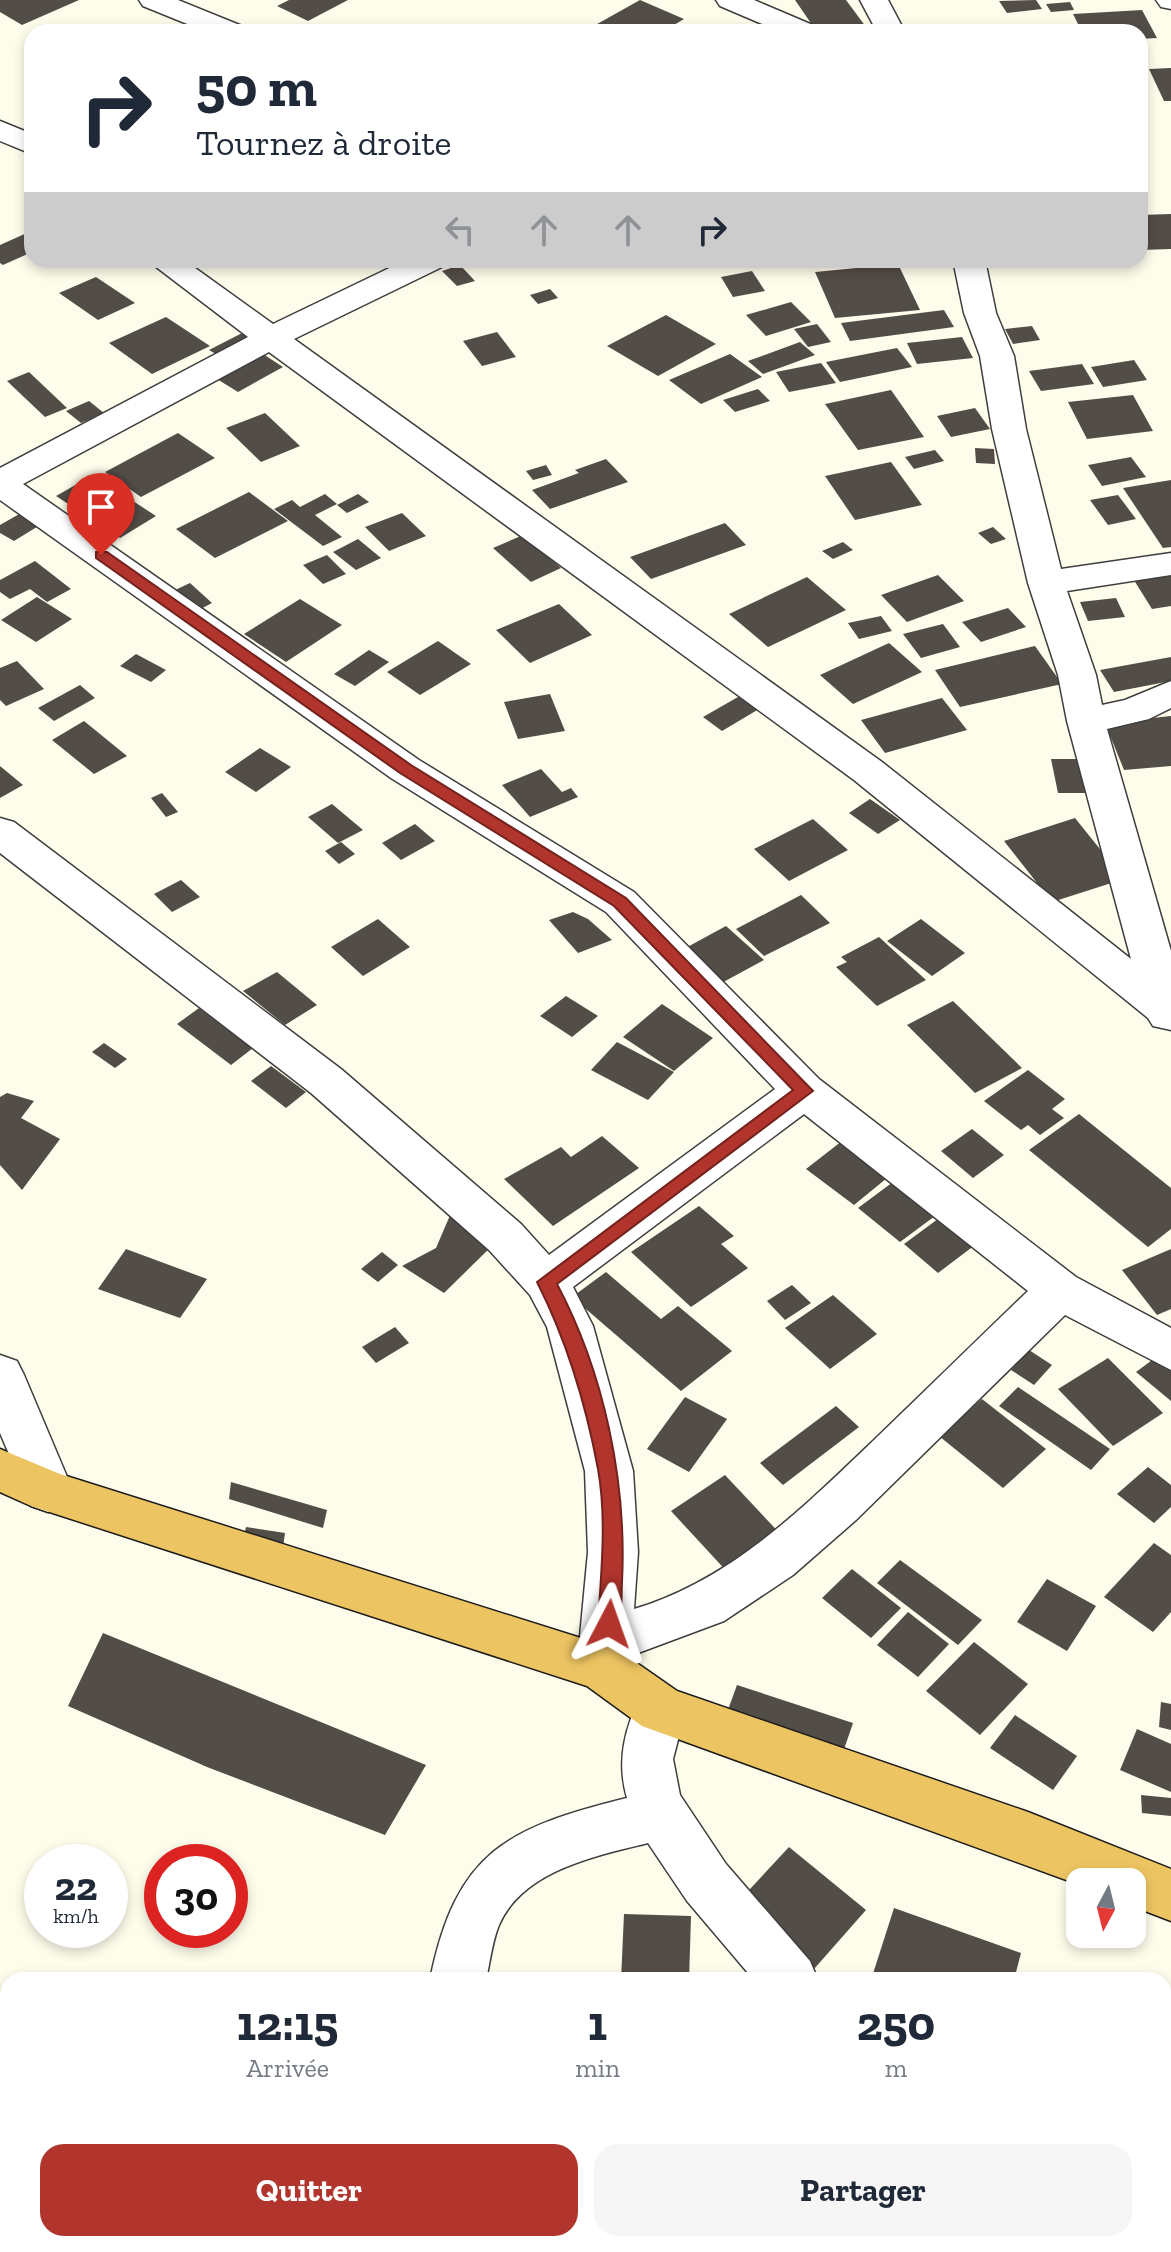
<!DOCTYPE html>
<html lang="fr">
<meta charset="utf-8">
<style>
:root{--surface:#fff;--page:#f6f6f7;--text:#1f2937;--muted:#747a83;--accent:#b1342d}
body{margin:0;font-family:"Zilla Slab",serif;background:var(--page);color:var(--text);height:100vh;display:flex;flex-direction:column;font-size:30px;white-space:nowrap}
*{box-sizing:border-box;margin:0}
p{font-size:26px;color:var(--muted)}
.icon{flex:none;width:44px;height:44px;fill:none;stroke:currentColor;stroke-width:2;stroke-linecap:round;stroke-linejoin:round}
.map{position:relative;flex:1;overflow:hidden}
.drawer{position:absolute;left:0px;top:1972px;width:1172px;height:280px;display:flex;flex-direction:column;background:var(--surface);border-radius:24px 24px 0 0;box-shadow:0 4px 12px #0003}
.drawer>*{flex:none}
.banner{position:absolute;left:24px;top:24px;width:1124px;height:244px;border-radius:24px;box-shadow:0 4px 12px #0003;background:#fff;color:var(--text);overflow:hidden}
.needle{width:52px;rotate:187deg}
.buttons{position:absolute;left:1066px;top:1868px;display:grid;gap:16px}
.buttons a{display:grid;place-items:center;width:80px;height:80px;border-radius:16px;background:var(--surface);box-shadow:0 4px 12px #0003;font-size:40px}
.speed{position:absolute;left:24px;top:1844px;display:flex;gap:16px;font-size:40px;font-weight:700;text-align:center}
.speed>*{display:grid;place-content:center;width:104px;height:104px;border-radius:50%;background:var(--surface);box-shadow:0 4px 12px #0003;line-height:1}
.speed small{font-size:20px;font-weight:400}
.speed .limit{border:12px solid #d22;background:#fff;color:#111}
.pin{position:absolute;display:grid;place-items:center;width:68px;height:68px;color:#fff;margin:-82px -34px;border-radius:50% 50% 50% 0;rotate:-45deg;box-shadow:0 0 8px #0007}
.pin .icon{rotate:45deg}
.me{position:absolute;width:88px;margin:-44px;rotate:4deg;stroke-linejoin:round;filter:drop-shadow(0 0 6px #0008)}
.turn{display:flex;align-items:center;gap:28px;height:168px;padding:0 40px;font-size:36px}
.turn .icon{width:104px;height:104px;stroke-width:2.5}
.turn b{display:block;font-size:56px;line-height:68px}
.lanes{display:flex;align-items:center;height:76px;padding:0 40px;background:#0003;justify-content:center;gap:40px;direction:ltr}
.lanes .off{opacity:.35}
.eta{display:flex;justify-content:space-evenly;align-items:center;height:136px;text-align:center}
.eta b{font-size:48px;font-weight:700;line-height:56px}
.primary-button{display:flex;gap:16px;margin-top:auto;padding:16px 40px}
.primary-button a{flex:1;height:92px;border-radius:24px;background:var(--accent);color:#fff;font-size:32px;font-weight:700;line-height:92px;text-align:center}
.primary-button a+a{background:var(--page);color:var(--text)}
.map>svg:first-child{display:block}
.building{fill:#534d48}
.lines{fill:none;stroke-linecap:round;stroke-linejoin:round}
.minor-casing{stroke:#3e3e3e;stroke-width:3}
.trunk-casing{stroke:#1c1c1c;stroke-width:3}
.minor{fill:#fff;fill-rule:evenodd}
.trunk{fill:#edc462;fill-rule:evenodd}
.route{fill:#b1342d;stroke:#73221d;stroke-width:2}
</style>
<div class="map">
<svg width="1171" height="2252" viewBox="0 0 1171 2252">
<rect width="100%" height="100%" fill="#fefcea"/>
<!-- building -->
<g class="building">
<path d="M0,0H79L22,25L0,12Z"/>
<path d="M289,0H348L308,21L277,6Z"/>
<path d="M640,0L684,19L662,32H599L590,28Z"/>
<path d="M795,0H846L866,27L817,32Z"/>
<path d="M1036,0L1042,9L1007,13L999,1Z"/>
<path d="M1070,2L1074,10L1051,12L1046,4Z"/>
<path d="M1142,10L1157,38L1140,39V32H1082L1073,14Z"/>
<path d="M1171,68V101H1164L1149,69Z"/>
<path d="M1171,214V249L1141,250L1140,215Z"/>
<path d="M29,232L32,252L3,265L0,263V245Z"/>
<path d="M1034,260H1075V262L1037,266Z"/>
<path d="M898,264L920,310L835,318L815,272Z"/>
<path d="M460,265L475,281L457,286L442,271Z"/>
<path d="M752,271L765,291L733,297L721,277Z"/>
<path d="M96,277L135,303L98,320L59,293Z"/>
<path d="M550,289L558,298L538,304L530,295Z"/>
<path d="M791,302L811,322L766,336L746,315Z"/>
<path d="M944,310L954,327L850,341L841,323Z"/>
<path d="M666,315L716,344L658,376L607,346Z"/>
<path d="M166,317L210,346L152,374L109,343Z"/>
<path d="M817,324L831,342L808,347L794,329Z"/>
<path d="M1032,326L1040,340L1013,344L1005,329Z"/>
<path d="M248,330L263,338L224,359L209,350Z"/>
<path d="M497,332L516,357L482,366L463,341Z"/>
<path d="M962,337L973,358L917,364L907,343Z"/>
<path d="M800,342L815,355L763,374L748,361Z"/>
<path d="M897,348L912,367L840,382L826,362Z"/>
<path d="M263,354L283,367L238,392L217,379Z"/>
<path d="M730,354L762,377L701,404L669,380Z"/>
<path d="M1134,360L1147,380L1103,387L1091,367Z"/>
<path d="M821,363L836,383L789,392L776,372Z"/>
<path d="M1082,364L1094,384L1041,391L1029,371Z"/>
<path d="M29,372L67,408L45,417L7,381Z"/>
<path d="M758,389L770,401L735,412L723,400Z"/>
<path d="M891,390L924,437L858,450L825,404Z"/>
<path d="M1133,395L1153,431L1087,439L1068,402Z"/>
<path d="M89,401L104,413L81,423L66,411Z"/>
<path d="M975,408L990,429L951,437L937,416Z"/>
<path d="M265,413L300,446L261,462L226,428Z"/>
<path d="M178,433L215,458L141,497L105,472Z"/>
<path d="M975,448L994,449L995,464L976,463Z"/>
<path d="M935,450L944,461L914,469L905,457Z"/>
<path d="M1131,457L1146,477L1102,486L1088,465Z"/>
<path d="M606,459L628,482L550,509L532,490L579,473L575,470Z"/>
<path d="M891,462L922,505L855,520L825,476Z"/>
<path d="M546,465L552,475L533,480L526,471Z"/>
<path d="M93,475L156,516L120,538L56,496Z"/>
<path d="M1171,480V547L1163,548L1123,488Z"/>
<path d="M249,492L288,521L215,558L176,529Z"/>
<path d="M325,494L337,504L315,515L342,537L323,546L274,509L292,500L300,507Z"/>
<path d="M358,494L369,502L347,513L337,505Z"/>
<path d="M1118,495L1136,519L1108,525L1090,500Z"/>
<path d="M21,513L40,525L14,541L0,533V525Z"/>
<path d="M402,513L426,536L389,551L365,527Z"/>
<path d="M725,523L746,545L651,579L630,557Z"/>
<path d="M993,527L1006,539L991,544L978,533Z"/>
<path d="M523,535L561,568L531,582L493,548Z"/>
<path d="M358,539L381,558L356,570L333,552Z"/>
<path d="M843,542L853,550L833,559L822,551Z"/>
<path d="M327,555L346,574L323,584L303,565Z"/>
<path d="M35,561L71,589L47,602L30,589L10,599L0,592V580Z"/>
<path d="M1171,570V606L1152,609L1132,577Z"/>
<path d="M938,575L964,601L907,622L881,595Z"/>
<path d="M807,577L846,610L768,647L729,614Z"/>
<path d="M190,583L212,603L193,613L171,592Z"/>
<path d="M37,597L72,619L36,642L1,620Z"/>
<path d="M1116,598L1125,617L1088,621L1080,602Z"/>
<path d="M300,599L342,625L286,662L244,634Z"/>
<path d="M559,604L592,635L530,663L496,630Z"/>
<path d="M1008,608L1026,627L981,642L962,622Z"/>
<path d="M881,616L892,631L859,639L848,623Z"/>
<path d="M943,624L960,647L921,658L903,634Z"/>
<path d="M438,641L471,664L420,695L387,672Z"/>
<path d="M889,643L922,672L853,704L820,675Z"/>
<path d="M1035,646L1062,684L960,707L935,670Z"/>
<path d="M369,650L389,662L355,686L334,674Z"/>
<path d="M136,654L166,670L151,682L120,666Z"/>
<path d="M1171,657V681L1114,692L1100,670Z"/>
<path d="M17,661L44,689L6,706L0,700V668Z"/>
<path d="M80,685L95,698L54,721L38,708Z"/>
<path d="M745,693L764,706L722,731L703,717Z"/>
<path d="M550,694L565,731L518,739L504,702Z"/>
<path d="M942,698L967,730L885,753L861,720Z"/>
<path d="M1171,716V766L1124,770L1105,723Z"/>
<path d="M84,721L127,756L94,774L52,740Z"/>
<path d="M260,748L291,767L256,792L225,772Z"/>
<path d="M1051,759H1080L1087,793H1058Z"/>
<path d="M0,766L23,785L0,798Z"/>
<path d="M541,769L562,792L571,788L578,797L530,817L502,785Z"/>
<path d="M162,793L178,812L166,817L151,798Z"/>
<path d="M870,799L900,820L878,834L849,813Z"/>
<path d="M332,804L363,830L338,843L308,817Z"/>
<path d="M1075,818L1124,879L1052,902L1004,841Z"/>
<path d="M813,819L848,850L789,881L754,849Z"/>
<path d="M415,824L435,841L401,860L382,843Z"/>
<path d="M341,842L355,854L339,864L325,851Z"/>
<path d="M181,880L200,897L172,912L154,894Z"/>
<path d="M801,895L830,923L764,956L736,929Z"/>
<path d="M573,912L588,919L612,940L578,953L549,920Z"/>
<path d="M378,919L410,947L363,976L331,947Z"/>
<path d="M921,919L965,953L932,976L887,941Z"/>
<path d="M726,926L764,960L716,986L680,951Z"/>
<path d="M879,937L926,980L877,1006L836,967L847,962L841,957Z"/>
<path d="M277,972L317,1005L285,1025L243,991Z"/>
<path d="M566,996L598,1016L572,1037L540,1016Z"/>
<path d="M953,1001L1022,1068L975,1093L907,1025Z"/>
<path d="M662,1004L713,1038L674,1071L623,1037Z"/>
<path d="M199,1008L253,1048L231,1065L177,1024Z"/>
<path d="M617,1042L674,1072L648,1100L591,1070Z"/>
<path d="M104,1043L127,1059L115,1068L92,1052Z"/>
<path d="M271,1066L306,1092L286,1108L251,1081Z"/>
<path d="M1028,1070L1065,1099L1052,1109L1064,1118L1040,1135L1028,1125L1021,1130L984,1101Z"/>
<path d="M7,1093L34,1101L21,1118L60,1139L22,1190L0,1165V1097Z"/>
<path d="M1079,1114L1171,1188V1229L1148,1247L1029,1150Z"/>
<path d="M972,1129L1004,1155L973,1178L941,1151Z"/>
<path d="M851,1134L898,1169L854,1205L806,1169Z"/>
<path d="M602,1136L639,1168L553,1226L504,1179L561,1147L571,1157Z"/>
<path d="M893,1182L935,1216L900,1242L858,1208Z"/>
<path d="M454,1206L498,1240L444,1293L402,1266L436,1248Z"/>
<path d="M699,1206L734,1236L721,1244L748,1268L691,1307L631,1252Z"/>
<path d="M942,1216L975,1245L938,1273L904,1244Z"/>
<path d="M126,1249L207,1279L180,1318L98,1289Z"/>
<path d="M1171,1249V1309L1157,1315L1122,1270Z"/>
<path d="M382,1252L398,1265L378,1282L361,1269Z"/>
<path d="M606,1272L661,1319L678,1306L732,1351L681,1391L572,1297Z"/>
<path d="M792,1285L811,1303L785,1320L767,1301Z"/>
<path d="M833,1295L877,1334L830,1369L785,1328Z"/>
<path d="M395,1327L409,1343L376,1363L362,1347Z"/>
<path d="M1029,1350L1052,1365L1034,1385L1011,1370Z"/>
<path d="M1163,1352L1171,1359V1401L1136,1372Z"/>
<path d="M1108,1358L1163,1413L1113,1446L1058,1389Z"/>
<path d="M1018,1387L1110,1449L1091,1470L999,1406Z"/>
<path d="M685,1397L727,1419L689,1472L647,1449Z"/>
<path d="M982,1399L1046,1449L1003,1488L939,1436Z"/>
<path d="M836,1406L859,1427L783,1485L760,1463Z"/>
<path d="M1148,1467L1171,1485V1507L1154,1523L1117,1494Z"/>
<path d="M725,1475L785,1539L731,1576L671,1511Z"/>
<path d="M231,1482L327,1510L323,1528L229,1499Z"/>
<path d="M246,1527L285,1533L283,1548L243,1540Z"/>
<path d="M1154,1543L1171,1555V1612L1153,1632L1104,1597Z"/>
<path d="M900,1560L982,1620L958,1645L877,1583Z"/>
<path d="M852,1569L901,1608L871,1638L822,1598Z"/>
<path d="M1047,1579L1096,1606L1067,1651L1017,1622Z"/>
<path d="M908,1612L949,1644L918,1677L877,1645Z"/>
<path d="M103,1633L426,1765L385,1835L207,1767L68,1706Z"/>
<path d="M974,1642L1028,1684L980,1735L926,1691Z"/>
<path d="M737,1685L853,1723L842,1755L725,1718Z"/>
<path d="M1161,1702L1171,1704V1730L1159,1727Z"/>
<path d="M1015,1715L1077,1756L1053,1790L990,1748Z"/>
<path d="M1137,1729L1171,1744V1792L1120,1770Z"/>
<path d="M1141,1795L1171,1798V1816L1142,1813Z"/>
<path d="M789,1847L866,1910L814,1969L737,1903Z"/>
<path d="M894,1908L1021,1953L1014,1980H871Z"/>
<path d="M624,1914L691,1916L689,1980H621Z"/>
<path d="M0,2185L8,2188V2244H70L68,2252H0Z"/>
<path d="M502,2244H557L562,2252H488Z"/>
</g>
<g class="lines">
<!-- minor casing -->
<g class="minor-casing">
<g id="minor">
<path d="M139,0H178L242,26L246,32H207L143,6Z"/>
<path d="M716,0H754L815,26L819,32H781L720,6Z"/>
<path d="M860,0H888L905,32H877Z"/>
<path d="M1156,0H1171V9L1161,7Z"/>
<path d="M0,121L32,134V154L0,141Z"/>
<path d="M147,260H184L273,324L406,260H447L442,267L294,339L882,762L1131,959L1067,721L1058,675L1028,583L992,429L980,356L964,313L953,260H985L996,313L1014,356L1026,429L1061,569L1171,553V575L1067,591L1096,675L1102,705L1125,700L1171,681V708L1149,719L1107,729L1171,951V1030L1153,1026L1148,1018L854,780L269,352L23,484L419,760L634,892L819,1079L1076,1277L1171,1328V1370L1065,1315L856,1520L793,1575L724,1621L630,1656L621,1684L603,1691L585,1684L577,1668L588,1552L585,1471L547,1327L530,1295L489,1250L311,1093L0,853V818L14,822L341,1069L521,1224L549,1255L775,1089L606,912L391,778L0,500V468L248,337ZM804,1114L1028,1291C977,1340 926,1390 875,1439C803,1508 731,1580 634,1609L638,1552L633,1471L593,1326L573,1287Z"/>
<path d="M0,1355L17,1361L24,1375L73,1491L65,1506L48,1512L31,1506L0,1433Z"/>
<path d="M660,1685L678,1692L686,1709L673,1759L680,1795L726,1864L810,1961L818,1980H754L687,1901L648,1843C596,1856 523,1870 499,1925C492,1942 490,1962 486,1980H430C456,1852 506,1828 627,1798C616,1760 625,1728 642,1692Z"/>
<path d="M140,2244H200L198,2252H138Z"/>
<path d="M378,2244H438L436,2252H376Z"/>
<path d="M960,2244H1022L1025,2252H963Z"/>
</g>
</g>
<!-- trunk casing -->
<g class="trunk-casing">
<path id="trunk" d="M0,1449L60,1474L603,1645L621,1652L677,1691L1028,1812L1171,1869V1921L1132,1906V1882L1080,1885L642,1726L587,1686L31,1506L0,1492Z"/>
</g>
<!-- minor -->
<use href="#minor" class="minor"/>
<!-- trunk -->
<use href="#trunk" class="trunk"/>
</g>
<!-- route -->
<path class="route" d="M96,552H107L411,765L626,898L813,1091L557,1284C604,1373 627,1481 622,1582C621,1597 623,1616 616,1630L609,1633L601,1630L598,1624C601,1574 607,1519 598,1469C586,1405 566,1339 537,1282L793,1090L614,906L400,773L96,558Z"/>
</svg>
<div class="buttons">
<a><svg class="needle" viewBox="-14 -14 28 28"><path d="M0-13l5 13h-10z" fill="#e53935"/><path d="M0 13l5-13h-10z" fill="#747a83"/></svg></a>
</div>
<div class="speed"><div>22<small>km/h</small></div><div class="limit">30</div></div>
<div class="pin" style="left:101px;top:555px;background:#d93025"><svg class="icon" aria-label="arrive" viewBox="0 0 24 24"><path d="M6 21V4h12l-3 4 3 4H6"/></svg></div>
<svg class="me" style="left:609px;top:1624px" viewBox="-20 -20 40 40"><path d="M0-17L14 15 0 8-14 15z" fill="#b1342d" stroke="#fff" stroke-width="4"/></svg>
<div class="banner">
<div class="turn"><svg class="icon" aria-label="right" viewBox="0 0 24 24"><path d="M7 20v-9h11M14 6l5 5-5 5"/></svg><div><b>50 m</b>Tournez à droite</div></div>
<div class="lanes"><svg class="icon off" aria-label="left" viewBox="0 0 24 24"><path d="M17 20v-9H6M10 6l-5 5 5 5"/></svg><svg class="icon off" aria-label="ahead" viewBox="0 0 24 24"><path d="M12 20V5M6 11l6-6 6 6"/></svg><svg class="icon off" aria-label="ahead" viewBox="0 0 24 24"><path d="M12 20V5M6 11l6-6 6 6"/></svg><svg class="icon" aria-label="right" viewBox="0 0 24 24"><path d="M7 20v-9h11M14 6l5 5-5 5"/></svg></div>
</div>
<section class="drawer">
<div class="eta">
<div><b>12:15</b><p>Arrivée</p></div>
<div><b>1</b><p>min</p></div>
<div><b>250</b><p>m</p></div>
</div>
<div class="primary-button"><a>Quitter</a><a>Partager</a></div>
</section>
</div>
